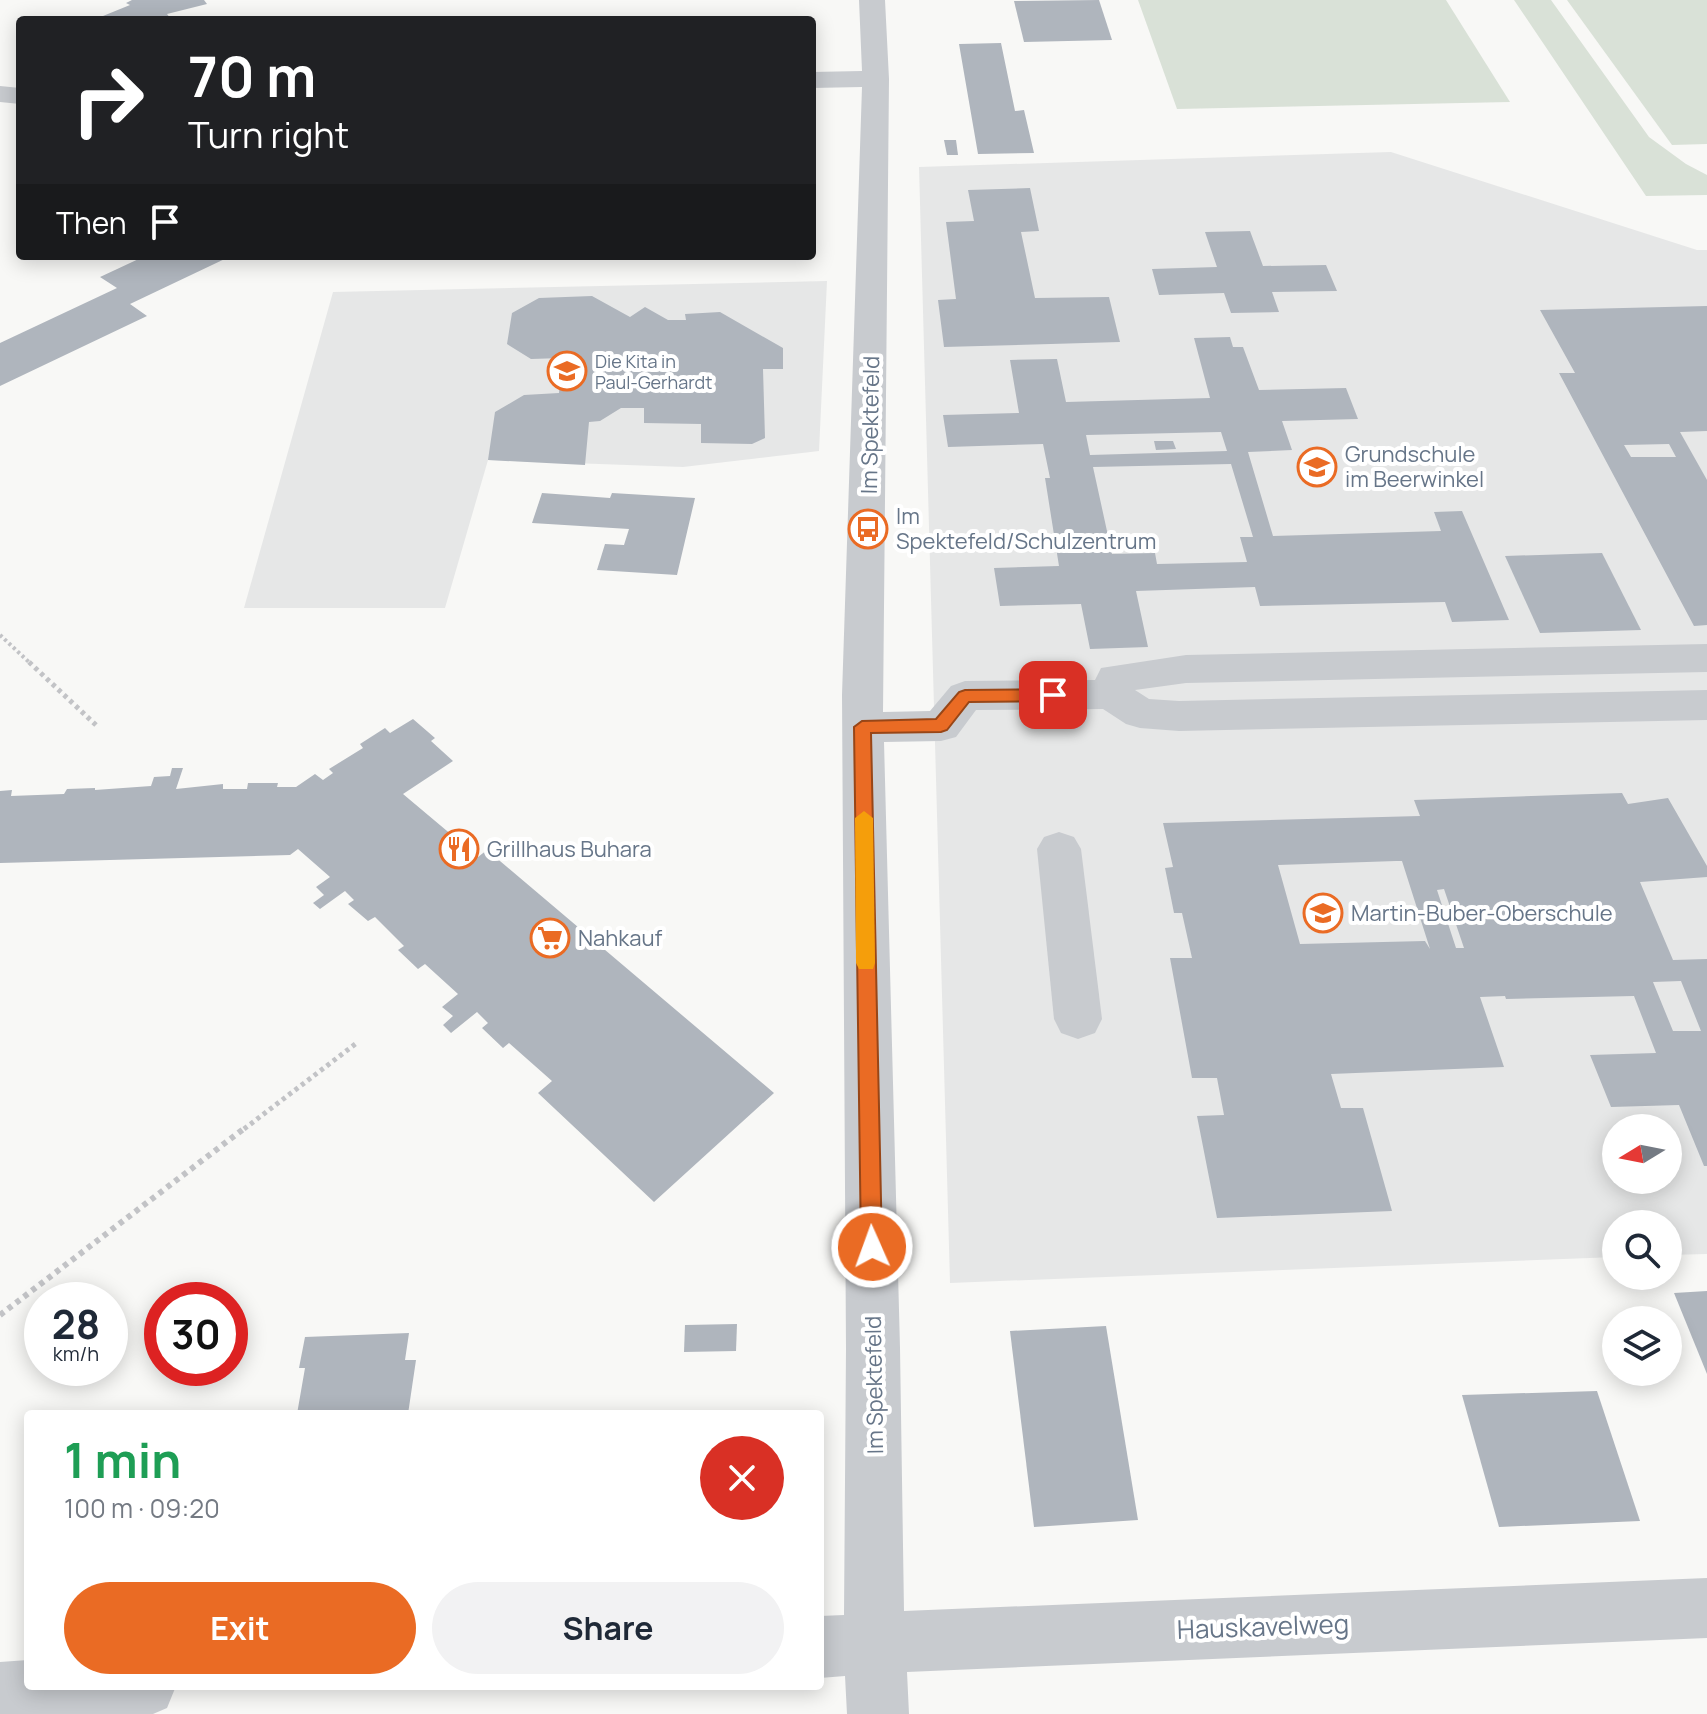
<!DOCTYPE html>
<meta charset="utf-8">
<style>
:root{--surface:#fff;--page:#f2f2f3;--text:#1f2937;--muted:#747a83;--accent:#ea6b24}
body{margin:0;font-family:Manrope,sans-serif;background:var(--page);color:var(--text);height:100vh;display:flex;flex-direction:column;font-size:30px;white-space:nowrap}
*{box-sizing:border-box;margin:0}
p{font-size:26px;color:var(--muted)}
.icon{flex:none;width:44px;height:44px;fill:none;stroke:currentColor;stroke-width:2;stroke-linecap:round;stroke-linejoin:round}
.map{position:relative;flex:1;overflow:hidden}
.side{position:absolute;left:24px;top:1410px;width:800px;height:280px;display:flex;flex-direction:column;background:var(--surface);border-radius:8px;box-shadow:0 4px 20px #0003}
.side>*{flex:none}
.hud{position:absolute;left:16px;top:16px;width:800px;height:244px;border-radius:8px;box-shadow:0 4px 20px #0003;background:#202124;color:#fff;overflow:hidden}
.needle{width:52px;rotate:260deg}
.buttons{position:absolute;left:1602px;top:1114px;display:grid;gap:16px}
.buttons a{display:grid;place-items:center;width:80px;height:80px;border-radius:50%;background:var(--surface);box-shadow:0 4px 20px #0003;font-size:40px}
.speed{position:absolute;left:24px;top:1282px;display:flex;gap:16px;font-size:40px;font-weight:700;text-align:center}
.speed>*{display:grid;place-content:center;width:104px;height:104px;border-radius:50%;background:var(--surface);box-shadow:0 4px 20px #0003;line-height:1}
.speed small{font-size:20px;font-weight:400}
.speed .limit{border:12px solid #d22;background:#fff;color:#111}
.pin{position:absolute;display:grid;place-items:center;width:68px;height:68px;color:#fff;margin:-34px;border-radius:16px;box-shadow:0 4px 12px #0006}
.me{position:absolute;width:88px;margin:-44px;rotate:358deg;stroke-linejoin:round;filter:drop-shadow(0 0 6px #0008)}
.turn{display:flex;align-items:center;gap:28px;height:168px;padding:0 40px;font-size:36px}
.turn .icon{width:104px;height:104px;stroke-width:2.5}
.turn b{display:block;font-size:56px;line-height:68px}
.then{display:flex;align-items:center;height:76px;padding:0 40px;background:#0003;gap:16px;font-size:30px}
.round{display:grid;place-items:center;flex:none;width:84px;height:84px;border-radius:42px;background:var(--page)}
.summary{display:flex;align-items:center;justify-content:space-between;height:136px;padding:0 40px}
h1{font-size:48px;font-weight:700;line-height:60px;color:#1e9e55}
.cta{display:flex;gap:16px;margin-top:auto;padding:16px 40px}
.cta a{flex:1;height:92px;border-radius:48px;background:var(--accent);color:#fff;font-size:32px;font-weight:700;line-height:92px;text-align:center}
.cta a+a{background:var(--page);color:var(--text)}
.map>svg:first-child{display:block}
.built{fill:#e6e7e7;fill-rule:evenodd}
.green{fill:#d9e1d7}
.building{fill:#afb5bd;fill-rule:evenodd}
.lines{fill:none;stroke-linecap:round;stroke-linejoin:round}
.path-far2{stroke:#c2c3c6;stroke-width:4;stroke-dasharray:3 3;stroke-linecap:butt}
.path-far1{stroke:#c2c3c6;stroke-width:5;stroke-dasharray:4 4;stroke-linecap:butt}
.path{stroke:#c2c3c6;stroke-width:6;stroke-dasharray:5 5;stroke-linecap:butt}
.minor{fill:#c8cbcf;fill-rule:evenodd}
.route{fill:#ea6b24;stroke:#984617;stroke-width:2}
.slow{fill:#f59e0b}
.labels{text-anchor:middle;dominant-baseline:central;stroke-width:8;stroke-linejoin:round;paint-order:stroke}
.far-poi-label{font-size:18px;fill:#667588;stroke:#fff;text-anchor:start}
.street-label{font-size:22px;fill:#667588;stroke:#fff}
.poi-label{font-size:22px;fill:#667588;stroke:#fff;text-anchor:start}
.near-street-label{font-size:26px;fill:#667588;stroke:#fff}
</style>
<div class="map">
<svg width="1707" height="1714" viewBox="0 0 1707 1714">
<rect width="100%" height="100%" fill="#f8f8f6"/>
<!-- built -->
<g class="built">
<path d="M1391,152L1697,250H1707V1254L1668,1255V1224H1616V1257L950,1283L919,167ZM1616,1128H1668V1180H1616Z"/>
<path d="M827,281L819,451L683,467L488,460L445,608H244L333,292Z"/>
</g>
<!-- green -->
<g class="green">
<path d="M1138,0H1446L1510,102L1177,109Z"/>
<path d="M1514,0H1551L1649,137L1686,164L1707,175V195L1646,196Z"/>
<path d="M1567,0H1707V144L1672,145Z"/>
</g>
<!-- building -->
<g class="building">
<path d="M132,0H204L207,4L167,14L171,19L168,20H110L103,16L130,5L126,3Z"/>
<path d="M1099,0L1112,40L1024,42L1014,1Z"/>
<path d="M1001,43L1015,111L1024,110L1034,153L978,154L959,44Z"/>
<path d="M944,140H956L958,155H947Z"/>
<path d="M1030,188L1039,231L1021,232L1035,298L1109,297L1120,342L944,347L938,300L956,299L946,222L974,221L968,190Z"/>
<path d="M1250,231L1263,266L1326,265L1337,291L1272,292L1279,312L1231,313L1224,293L1159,295L1152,269L1217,267L1205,232Z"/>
<path d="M145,256H231L130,304L147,316L0,386V343L117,288L100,277Z"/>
<path d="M592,296L630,317L645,307L668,320H686L685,314L720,312L783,348V369H763L765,438L752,444L701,443V424L644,423V408H621L600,421L589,422L585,465L488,460L495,412L524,395L559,393L562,358L531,359L507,344L512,313L539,298Z"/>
<path d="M1707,306V431L1680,432L1707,480V625L1694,626L1559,373H1575L1540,310ZM1669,444L1676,457H1631L1624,445Z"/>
<path d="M1230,337L1233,347H1243L1259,390L1346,388L1358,419L1282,421L1292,450L1248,452L1273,536L1441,531L1434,512L1462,511L1509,620L1452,622L1445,602L1260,606L1255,587L1136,591L1148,647L1090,649L1081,604L1000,606L994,568L1059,566L1045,478H1050L1043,444L948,447L943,415L1019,413L1010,360L1057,359L1066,402L1210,398L1194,338ZM1221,432L1227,451L1090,455L1086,435ZM1231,464L1253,537H1240L1247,562L1157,564L1155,553L1112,554L1093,467Z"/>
<path d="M1154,441H1173L1176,449L1156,450Z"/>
<path d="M542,493L610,498L612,493L695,498L677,575L597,570L605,544L624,545L629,529L532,523Z"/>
<path d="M1602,553L1641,630L1540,633L1505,556Z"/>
<path d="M413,719L435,738L431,741L453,761L403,794L478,857L487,850L774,1093L654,1202L538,1093L552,1081L509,1043L503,1048L482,1028L488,1023L477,1012L451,1033L443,1025L453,1016L442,1007L458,994L425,964L418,969L398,950L404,946L375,917L368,921L348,904L354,900L345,891L320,909L313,903L324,895L316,887L330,877L298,849L290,855L0,863V791L12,790L11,796L64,794L67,789L95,788V790L151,786L154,777L170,776L172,768H183L176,789L223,784V789H247L248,783H278L277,787H296L315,774L323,780L333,773L329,769L363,748L360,744L385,728L390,733Z"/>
<path d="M1622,793L1628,804L1668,798L1707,866V877L1640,882L1673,960L1707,959V1166H1704L1679,1105L1611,1107L1590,1055L1656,1053L1634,996L1506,999L1505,996L1480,997L1504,1067L1331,1074L1341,1108H1363L1392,1211L1217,1218L1197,1116L1224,1115L1217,1078H1192L1170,958H1192L1182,913H1174L1165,868L1173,867L1163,823L1420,816L1414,800ZM1396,861H1402L1430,949L1425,941L1300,944L1278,865ZM1444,889L1464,948H1456L1437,890ZM1681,981L1701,1031H1673L1653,982Z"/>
<path d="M1707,1291V1374L1674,1293Z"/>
<path d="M737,1324L736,1351L684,1352L685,1325Z"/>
<path d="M1106,1326L1138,1520L1034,1527L1010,1331Z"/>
<path d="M409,1333L405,1360H416L408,1414H297L305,1368H299L305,1337Z"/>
<path d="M1597,1391L1640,1521L1499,1527L1462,1395Z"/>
</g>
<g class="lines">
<!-- path-far2 -->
<path class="path-far2" d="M0,635L31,664"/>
<!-- path-far1 -->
<g class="path-far1">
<path d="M29,662L97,726"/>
<path d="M244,1129L358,1042"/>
</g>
<!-- path -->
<path class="path" d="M0,1315L246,1127"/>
<!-- minor -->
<g class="minor">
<path d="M859,0H885L889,79L883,712L930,711L951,686L965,681L1095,680L1101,668L1186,655L1707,644V672L1186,683L1135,690L1149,699L1179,701L1707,690V720L1179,731L1140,728L1126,724L1103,709L976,710L956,737L941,741L884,742L900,1348L904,1611L1707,1578V1638L907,1672L909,1714H847L845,1676L820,1678V1616L844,1615L846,1348L842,695L862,87L812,88V72L862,71Z"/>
<path d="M0,86L20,88V104L0,102Z"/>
<path d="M1059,832L1074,837L1081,849L1102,1019L1095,1033L1078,1039L1061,1033L1054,1019L1037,849L1044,837Z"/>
<path d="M28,1660V1686H176L167,1708L153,1714H0V1662Z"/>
</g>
</g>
<!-- route -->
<path class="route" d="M1053,689L1061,695L1053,701L969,702L947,730L941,732L871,733L882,1247L879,1254L872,1257L864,1254L861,1247L854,727L862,721L936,719L959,692L965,690Z"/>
<!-- slow -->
<path class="slow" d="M864,811L873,818L875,963L873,969H859L856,963L855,818Z"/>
<!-- icons -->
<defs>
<g id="school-ring" transform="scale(2)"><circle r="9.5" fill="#fff" stroke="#ea6b24" stroke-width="1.5"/><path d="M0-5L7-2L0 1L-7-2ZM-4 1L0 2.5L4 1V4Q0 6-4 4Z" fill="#ea6b24"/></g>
<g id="bus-ring" transform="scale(2)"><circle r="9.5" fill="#fff" stroke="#ea6b24" stroke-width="1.5"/><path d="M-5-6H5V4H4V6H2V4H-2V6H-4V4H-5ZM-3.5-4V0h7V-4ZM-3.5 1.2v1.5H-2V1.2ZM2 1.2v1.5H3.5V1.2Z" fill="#ea6b24"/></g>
<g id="restaurant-ring" transform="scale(2)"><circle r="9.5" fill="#fff" stroke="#ea6b24" stroke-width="1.5"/><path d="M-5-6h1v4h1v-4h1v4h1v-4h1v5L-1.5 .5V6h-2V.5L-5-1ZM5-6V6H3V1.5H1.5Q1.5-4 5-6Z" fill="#ea6b24"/></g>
<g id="supermarket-ring" transform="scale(2)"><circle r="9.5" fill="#fff" stroke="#ea6b24" stroke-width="1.5"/><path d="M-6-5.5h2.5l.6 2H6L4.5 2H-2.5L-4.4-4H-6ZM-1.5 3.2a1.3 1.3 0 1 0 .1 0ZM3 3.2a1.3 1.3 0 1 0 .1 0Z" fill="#ea6b24"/></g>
</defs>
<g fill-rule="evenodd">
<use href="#school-ring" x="567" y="371"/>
<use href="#school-ring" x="1317" y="467"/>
<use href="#bus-ring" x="868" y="529"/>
<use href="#restaurant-ring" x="459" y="849"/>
<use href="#school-ring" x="1323" y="913"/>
<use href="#supermarket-ring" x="550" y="938"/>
</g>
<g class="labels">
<!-- far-poi labels -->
<g class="far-poi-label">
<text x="595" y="361">Die Kita in<tspan x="595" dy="21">Paul-Gerhardt</tspan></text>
</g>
<!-- street labels -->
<g class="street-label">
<text transform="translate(870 425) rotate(-89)">Im Spektefeld</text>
<text transform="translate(874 1385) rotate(-91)">Im Spektefeld</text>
</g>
<!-- poi labels -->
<g class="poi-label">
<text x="1345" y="454">Grundschule<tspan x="1345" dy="25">im Beerwinkel</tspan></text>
<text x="896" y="516">Im<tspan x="896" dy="25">Spektefeld/Schulzentrum</tspan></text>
<text x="487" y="849">Grillhaus Buhara</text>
<text x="1351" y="913">Martin-Buber-Oberschule</text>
<text x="578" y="938">Nahkauf</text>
</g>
<!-- near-street labels -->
<g class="near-street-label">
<text transform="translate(1263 1626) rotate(-2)">Hauskavelweg</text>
</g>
</g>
</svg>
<div class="buttons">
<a><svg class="needle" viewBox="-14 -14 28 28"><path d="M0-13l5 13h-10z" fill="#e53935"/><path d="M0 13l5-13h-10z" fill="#747a83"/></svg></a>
<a><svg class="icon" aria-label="search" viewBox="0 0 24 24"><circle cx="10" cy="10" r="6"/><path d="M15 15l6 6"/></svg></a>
<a><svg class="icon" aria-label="layers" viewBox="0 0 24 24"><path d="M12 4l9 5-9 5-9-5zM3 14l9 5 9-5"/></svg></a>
</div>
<div class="speed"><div>28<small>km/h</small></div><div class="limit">30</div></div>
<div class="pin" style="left:1053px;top:695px;background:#d93025"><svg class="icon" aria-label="arrive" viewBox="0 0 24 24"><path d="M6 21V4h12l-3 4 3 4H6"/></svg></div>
<svg class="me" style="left:872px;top:1247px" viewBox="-20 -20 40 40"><circle r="17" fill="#ea6b24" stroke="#fff" stroke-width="3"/><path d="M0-11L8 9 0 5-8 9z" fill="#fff"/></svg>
<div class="hud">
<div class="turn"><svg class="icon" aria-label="right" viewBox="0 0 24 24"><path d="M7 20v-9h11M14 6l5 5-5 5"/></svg><div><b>70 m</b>Turn right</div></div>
<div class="then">Then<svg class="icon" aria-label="arrive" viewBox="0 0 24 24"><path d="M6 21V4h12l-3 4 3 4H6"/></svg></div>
</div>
<section class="side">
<div class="summary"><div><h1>1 min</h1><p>100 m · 09:20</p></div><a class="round" style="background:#d93025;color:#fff"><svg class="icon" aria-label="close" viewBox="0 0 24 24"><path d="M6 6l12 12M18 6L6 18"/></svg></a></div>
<div class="cta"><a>Exit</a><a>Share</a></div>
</section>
</div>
